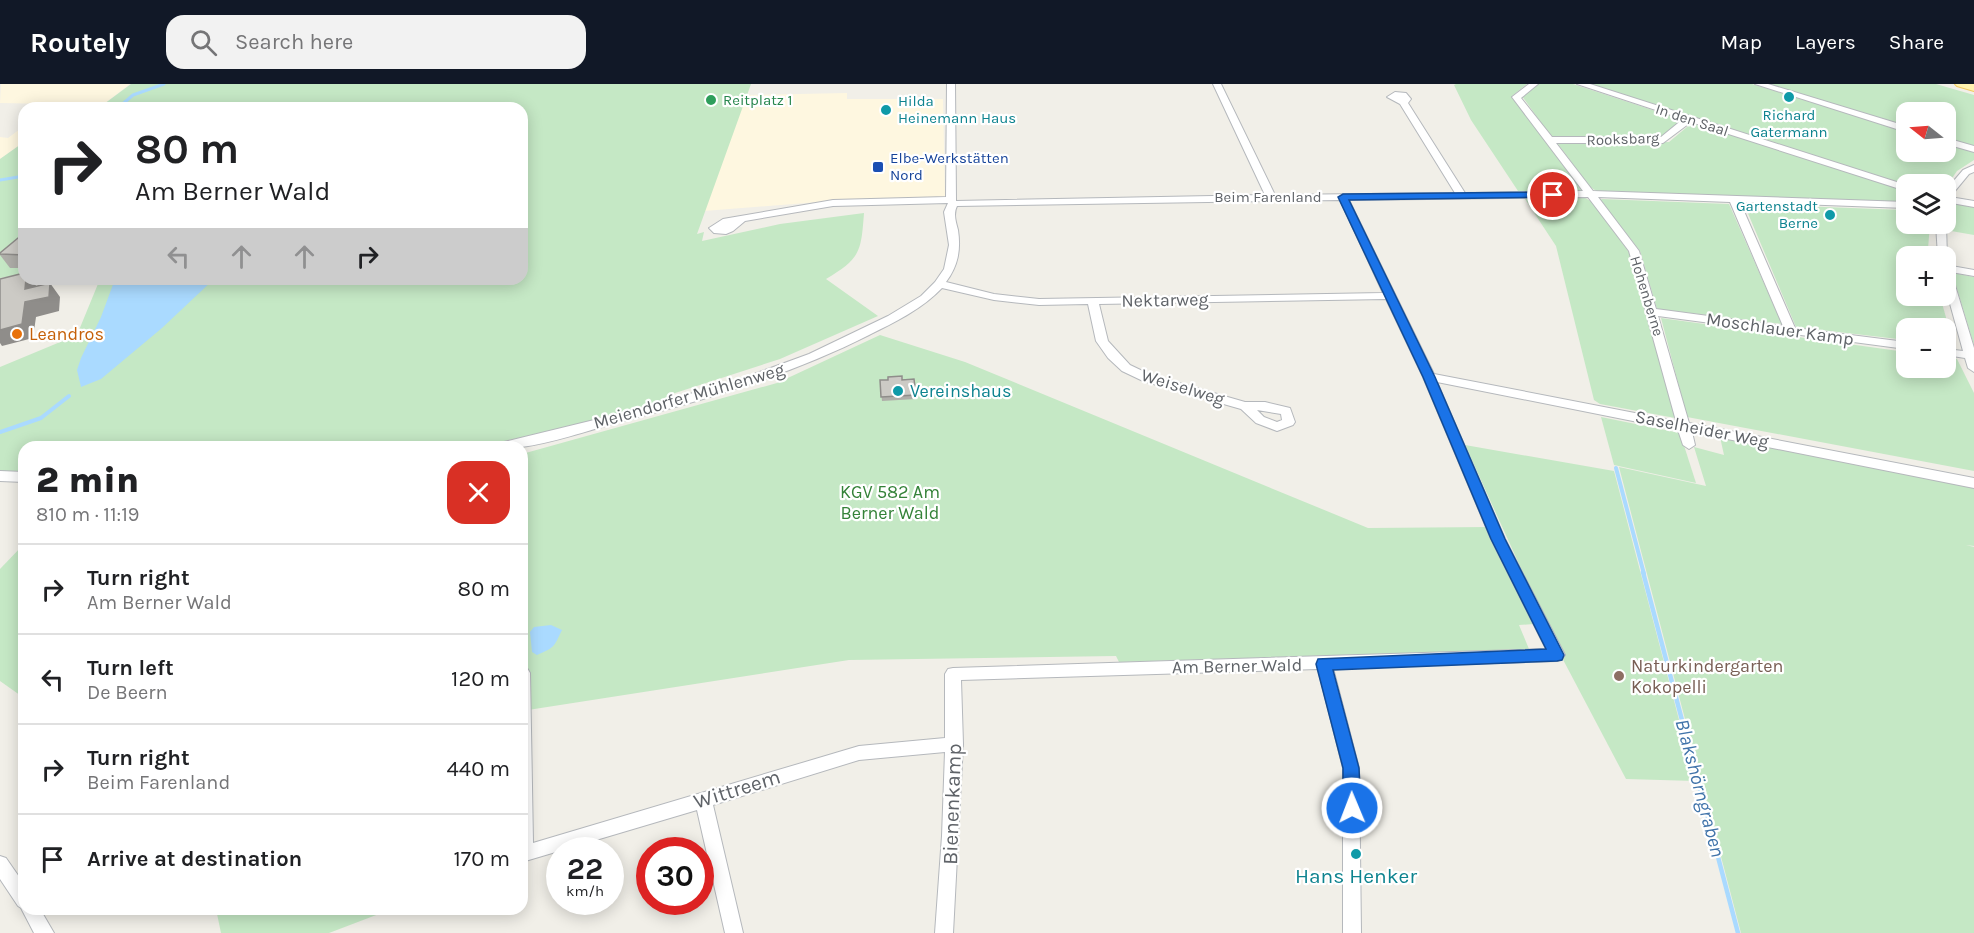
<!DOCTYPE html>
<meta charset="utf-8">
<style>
:root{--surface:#fff;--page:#f2f2f2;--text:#202124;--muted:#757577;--line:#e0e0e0;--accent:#111827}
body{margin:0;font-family:Karla,sans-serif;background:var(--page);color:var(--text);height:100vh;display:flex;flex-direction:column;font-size:22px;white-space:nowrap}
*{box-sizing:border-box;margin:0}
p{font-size:20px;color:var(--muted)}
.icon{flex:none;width:33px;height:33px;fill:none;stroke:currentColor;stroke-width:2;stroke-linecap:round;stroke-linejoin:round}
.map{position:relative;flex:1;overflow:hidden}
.details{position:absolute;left:18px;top:357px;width:510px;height:474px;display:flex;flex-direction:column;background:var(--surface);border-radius:18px;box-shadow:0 3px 15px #0003}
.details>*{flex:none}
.hud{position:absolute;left:18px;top:18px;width:510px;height:183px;border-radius:18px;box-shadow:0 3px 15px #0003;background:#fff;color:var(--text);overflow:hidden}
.needle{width:39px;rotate:287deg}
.buttons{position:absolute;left:1896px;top:18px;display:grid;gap:12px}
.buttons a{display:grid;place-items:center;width:60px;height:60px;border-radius:12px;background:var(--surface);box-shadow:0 3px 15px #0003;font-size:30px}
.speed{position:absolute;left:546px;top:753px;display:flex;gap:12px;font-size:30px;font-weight:700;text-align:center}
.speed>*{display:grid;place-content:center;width:78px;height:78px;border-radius:50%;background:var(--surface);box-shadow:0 3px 15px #0003;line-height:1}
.speed small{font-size:15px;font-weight:400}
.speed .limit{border:9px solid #d22;background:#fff;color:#111}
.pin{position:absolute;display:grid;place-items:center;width:51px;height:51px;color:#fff;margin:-26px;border:3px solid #fff;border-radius:50%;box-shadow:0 2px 6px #0007}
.me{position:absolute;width:66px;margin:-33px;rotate:359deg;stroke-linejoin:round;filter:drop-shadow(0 0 4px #0008)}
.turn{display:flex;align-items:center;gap:21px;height:126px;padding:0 18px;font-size:27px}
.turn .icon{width:78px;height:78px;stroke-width:2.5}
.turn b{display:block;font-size:42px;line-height:51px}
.lanes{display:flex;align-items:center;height:57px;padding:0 18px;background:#0003;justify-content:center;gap:30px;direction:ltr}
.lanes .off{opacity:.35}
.round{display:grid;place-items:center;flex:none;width:63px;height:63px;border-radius:18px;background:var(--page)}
.head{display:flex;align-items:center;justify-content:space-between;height:102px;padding:0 18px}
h1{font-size:36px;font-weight:800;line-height:45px}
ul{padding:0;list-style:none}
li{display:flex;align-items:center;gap:18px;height:90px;padding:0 18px;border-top:2px solid var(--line)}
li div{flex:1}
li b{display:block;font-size:22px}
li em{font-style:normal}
header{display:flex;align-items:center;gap:36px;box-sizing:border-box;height:84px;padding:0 30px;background:var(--accent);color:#fff}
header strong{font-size:28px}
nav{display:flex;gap:33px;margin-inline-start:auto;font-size:21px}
.search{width:420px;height:54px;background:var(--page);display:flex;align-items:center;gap:15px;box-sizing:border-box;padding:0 21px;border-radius:18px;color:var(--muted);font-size:22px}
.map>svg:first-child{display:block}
.commercial{fill:#fef7e0}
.green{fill:#c5e8c5}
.water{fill:#aadaff}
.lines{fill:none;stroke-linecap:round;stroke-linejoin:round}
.stream-far2{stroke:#aadaff;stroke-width:3}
.stream-far1{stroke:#aadaff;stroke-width:4}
.stream{stroke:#aadaff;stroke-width:4.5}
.minor-casing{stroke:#b5b8bc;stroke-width:2}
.major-casing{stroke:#f2c960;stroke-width:2}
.minor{fill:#fff;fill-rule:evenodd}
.major{fill:#fff2af;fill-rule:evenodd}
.wall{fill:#afaea9}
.shaded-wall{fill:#8f8d8a}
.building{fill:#cccac5;stroke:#8f8d8a;stroke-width:1.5}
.route{fill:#1a73e8;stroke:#114b97;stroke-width:1.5}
.culture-dot{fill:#0f9aa8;stroke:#fff;stroke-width:2}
.leisure-dot{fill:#2e9e5b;stroke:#fff;stroke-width:2}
.transit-dot{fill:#1a4fb4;stroke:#fff;stroke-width:2}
.food-dot{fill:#e8710a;stroke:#fff;stroke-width:2}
.education-dot{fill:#8d6e63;stroke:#fff;stroke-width:2}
.labels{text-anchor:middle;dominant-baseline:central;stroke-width:4.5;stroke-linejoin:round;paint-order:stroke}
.far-leisure-label{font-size:15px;fill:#27864d;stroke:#fff;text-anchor:start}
.far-culture-label{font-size:15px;fill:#0d838f;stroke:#fff;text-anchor:start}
.far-street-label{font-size:15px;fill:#5f6368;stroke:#fff}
.far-transit-label{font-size:15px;fill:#164399;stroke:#fff;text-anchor:start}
.street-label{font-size:18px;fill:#5f6368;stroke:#fff}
.food-label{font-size:18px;fill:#c56008;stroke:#fff;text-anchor:start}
.culture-label{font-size:18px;fill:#0d838f;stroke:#fff;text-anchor:start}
.park-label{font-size:18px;fill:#348238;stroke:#fff}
.education-label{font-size:18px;fill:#785e54;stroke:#fff;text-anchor:start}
.water-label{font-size:20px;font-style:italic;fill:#4174aa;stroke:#fff}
.near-street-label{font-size:21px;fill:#5f6368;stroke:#fff}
.near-culture-label{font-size:21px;fill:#0d838f;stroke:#fff}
</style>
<header>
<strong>Routely</strong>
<div class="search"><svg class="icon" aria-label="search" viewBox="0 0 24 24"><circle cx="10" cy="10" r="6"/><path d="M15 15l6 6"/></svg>Search here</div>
<nav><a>Map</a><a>Layers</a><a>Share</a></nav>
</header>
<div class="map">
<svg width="1974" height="849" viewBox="0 0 1974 849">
<rect width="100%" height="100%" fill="#f1efe8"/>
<!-- commercial -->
<g class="commercial">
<path d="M1,0H130L104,20L80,24H50L54,20L0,19Z"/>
<path d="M847,9V15H943L945,113L844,116L704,127L745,11Z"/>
<path d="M24,42V58L0,75V53L8,54Z"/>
</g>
<!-- green -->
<g class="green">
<path d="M131,0H751L697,150L704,148L702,157L780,140L864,129C861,168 861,174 826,195L878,232L780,275L669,311L667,317L543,349L476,363H24V388L0,387V283L77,251L100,195H522V24H80L104,20Z"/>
<path d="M1456,0H1527L1512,12L1582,107H1518L1471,36L1454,1Z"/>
<path d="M1538,0H1573L1683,36L1662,53H1551L1522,12Z"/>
<path d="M1586,0H1752L1906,47V68H1946V59L1974,68V76L1957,87L1946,103V100L1906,101Z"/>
<path d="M1765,0H1936L1974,11V64L1946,55V28H1906V43Z"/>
<path d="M1693,38L1906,106V118L1598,108L1590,103L1558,60L1669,58Z"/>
<path d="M24,58V190L0,194V75Z"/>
<path d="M1585,114L1591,117L1629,168L1675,334L1600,320L1594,316L1556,162L1525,115Z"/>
<path d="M1602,115L1729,120L1782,240L1657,225L1640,167L1600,116Z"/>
<path d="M1960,119L1974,122V151L1951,147L1952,139L1946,135V122Z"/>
<path d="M1744,120L1905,126L1906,140H1930L1928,165L1930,172H1906V212H1940L1954,262L1946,261V244H1906V256L1796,243Z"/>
<path d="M1953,189L1974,193V261L1953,192Z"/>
<path d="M1661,234L1906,268V284H1946V273L1957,275L1974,309V387L1687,333Z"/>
<path d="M880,251L965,278L1368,444L1489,443L1534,540L1519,541L1529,565L1119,578L1116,572L849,576L528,626L527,486L522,370L777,299Z"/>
<path d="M1601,333L1680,349L1696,399L1614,381Z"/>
<path d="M1720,353L1974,404V462L1966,461L1974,463V849H1741L1619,383L1706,402L1694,363L1724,371Z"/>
<path d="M1465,361L1614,387L1695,697L1626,695L1559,568Z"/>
<path d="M24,460V614L0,597V485Z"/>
<path d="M216,825H392L329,849H221Z"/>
</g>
<!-- water -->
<g class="water">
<path d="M115,195H214L162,244L101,295L81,303L77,286L81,274L101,233Z"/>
<path d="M551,541L562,546C554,562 556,563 537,571L532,568L530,548L534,543Z"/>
</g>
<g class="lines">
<!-- stream-far2 -->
<g class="stream-far2">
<path d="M118,24L133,11L164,0"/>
<path d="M0,96L24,92"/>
</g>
<!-- stream-far1 -->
<g class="stream-far1">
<path d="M0,348L41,334L69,312"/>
<path d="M1616,384L1644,490"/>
</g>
<!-- stream -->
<path class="stream" d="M1643,488L1738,849"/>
<!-- minor casing -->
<g class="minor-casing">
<g id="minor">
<path d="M947,0H955L956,117L1265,111L1213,0H1221L1275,111L1455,109L1400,20L1387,13L1395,8L1406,9L1411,15L1408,19L1465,109L1583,107L1512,13L1529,0H1538L1521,14L1552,53H1661L1683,35L1577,0H1590L1906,101V107L1903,106L1691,38L1663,59H1556L1593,107L1906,118V124L1740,118L1795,244L1906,258V265L1658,232L1689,339L1974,394V404L1692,348L1695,361L1689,365L1683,361L1678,346L1437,298L1505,455L1565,571L1562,575L1557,577L1333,584L1359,684L1361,849H1343V684L1318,585L961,596L963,660L953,849H935L942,752L945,668L859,676L713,721L743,849H725L697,726L522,778V583L527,584L530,589L533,759L859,662L945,654V590L948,585L953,584L1546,565L1491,455L1423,293L1386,215L1099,220L1108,257L1130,281L1151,291L1245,318H1265L1290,324L1295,338L1293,341L1277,347L1256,339L1241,325L1143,297L1122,287L1108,274L1096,257L1088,220L1039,221L994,216L942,204C922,225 895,238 869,251C790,291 705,316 619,338C590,346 549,360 521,363C512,364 503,363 494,363L500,359L627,328L735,297L809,270L888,232L921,212L935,198L944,185L949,161L944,128L948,119L833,122L745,137L733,147L726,150L714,149L709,144L723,135L833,116L946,113ZM1588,113L1629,167L1676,337L1434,290L1349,116ZM1598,113L1730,118L1783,242L1656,225L1639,167ZM1340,116L1383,209L1039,215L994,210L946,198C958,182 961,166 958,146C956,138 953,130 957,122ZM1257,326L1281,330L1282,336L1277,338L1264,333Z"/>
<path d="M1755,0H1768L1906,42V48Z"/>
<path d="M1946,54L1974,62V68L1946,60Z"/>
<path d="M1974,81V88L1969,90L1950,113L1974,117V123L1946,118V106L1963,86Z"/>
<path d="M1936,140H1946L1947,174L1938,172Z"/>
<path d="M1946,181L1974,186V192L1951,188L1974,264V288L1968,284L1965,274L1946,271V265L1963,267L1946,205Z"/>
<path d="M0,387L24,388V398L0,397Z"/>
<path d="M0,772L6,774L24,800V825H40L54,849H34L21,824L18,822L0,795Z"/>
</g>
</g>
<!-- major casing -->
<g class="major-casing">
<path id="major" d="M1955,0H1974V7L1957,2Z"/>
</g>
<!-- minor -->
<use href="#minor" class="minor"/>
<!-- major -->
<use href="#major" class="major"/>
</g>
<!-- wall -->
<g class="wall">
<path d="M24,149V184H10L0,171V169Z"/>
<path d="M914,295L916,315L882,317L880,296Z"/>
</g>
<!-- shaded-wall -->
<path class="shaded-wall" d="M26,195H31L37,203L50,199L60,213L59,227L36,233L33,254L2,262L0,259V246L25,205Z"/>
<!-- building -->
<g class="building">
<path d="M24,149V171L0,170V169Z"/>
<path d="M24,189V195H26L25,205L50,199L49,213L25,218L22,240L0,246V195Z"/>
<path d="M902,292V296L914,295L916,311L881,313L880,296H888V293Z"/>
</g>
<!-- route -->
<path class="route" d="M1553,108L1557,109V113L1349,116L1435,293L1505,455L1564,571L1562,576L1557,577L1333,586L1359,684L1361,724L1358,730L1352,732L1346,730L1343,724V684L1316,580L1318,575L1546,565L1491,455L1423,293L1338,113L1343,110Z"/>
<!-- markers -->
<g class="culture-dot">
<circle cx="1789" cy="13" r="6"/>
<circle cx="886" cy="26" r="6"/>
<circle cx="1830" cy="131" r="6"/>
<circle cx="898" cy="307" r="6"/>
<circle cx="1356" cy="770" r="6"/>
</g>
<circle class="leisure-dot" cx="711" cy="16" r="6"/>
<rect class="transit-dot" x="872" y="77" width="12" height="12" rx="3"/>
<circle class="food-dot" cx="17" cy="250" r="6"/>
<circle class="education-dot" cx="1619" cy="592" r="6"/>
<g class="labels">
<!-- far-leisure labels -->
<g class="far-leisure-label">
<text x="723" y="16">Reitplatz 1</text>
</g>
<!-- far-culture labels -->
<g class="far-culture-label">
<text x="898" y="17">Hilda<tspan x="898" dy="17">Heinemann Haus</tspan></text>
<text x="1789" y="31" text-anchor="middle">Richard<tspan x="1789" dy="17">Gatermann</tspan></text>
<text x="1818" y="122" text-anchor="end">Gartenstadt<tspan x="1818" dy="17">Berne</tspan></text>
</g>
<!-- far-street labels -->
<g class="far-street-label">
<text transform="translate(1692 36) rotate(18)">In den Saal</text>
<text transform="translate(1623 55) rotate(-2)">Rooksbarg</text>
<text x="1268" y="113">Beim Farenland</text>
<text transform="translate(1647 212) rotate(73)">Hohenberne</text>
</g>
<!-- far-transit labels -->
<g class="far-transit-label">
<text x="890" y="74">Elbe-Werkstätten<tspan x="890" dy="17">Nord</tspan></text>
</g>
<!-- street labels -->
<g class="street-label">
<text transform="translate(1165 216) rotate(-1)">Nektarweg</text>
<text transform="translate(1780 245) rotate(8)">Moschlauer Kamp</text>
<text transform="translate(1183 303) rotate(17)">Weiselweg</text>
<text transform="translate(689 312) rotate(-16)">Meiendorfer Mühlenweg</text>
<text transform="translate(1702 345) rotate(11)">Saselheider Weg</text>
<text transform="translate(1237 582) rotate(-1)">Am Berner Wald</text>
</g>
<!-- food labels -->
<g class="food-label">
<text x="29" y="250">Leandros</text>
</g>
<!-- culture labels -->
<g class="culture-label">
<text x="910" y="307">Vereinshaus</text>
</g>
<!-- park labels -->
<g class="park-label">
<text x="890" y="408">KGV 582 Am<tspan x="890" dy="21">Berner Wald</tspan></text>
</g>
<!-- education labels -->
<g class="education-label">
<text x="1631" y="582">Naturkindergarten<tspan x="1631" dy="21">Kokopelli</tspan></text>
</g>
<!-- water labels -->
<g class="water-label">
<text transform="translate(1700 704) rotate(75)">Blakshörngraben</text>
</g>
<!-- near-street labels -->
<g class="near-street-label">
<text transform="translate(737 705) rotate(-17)">Wittreem</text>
<text transform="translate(952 720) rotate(-88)">Bienenkamp</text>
</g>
<!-- near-culture labels -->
<g class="near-culture-label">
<text x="1356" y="792">Hans Henker</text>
</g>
</g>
</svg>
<div class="buttons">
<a><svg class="needle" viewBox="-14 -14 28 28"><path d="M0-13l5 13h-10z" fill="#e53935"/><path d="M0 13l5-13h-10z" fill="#757577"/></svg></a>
<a><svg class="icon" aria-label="layers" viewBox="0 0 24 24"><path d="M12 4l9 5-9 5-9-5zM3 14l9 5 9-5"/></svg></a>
<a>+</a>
<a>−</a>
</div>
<div class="speed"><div>22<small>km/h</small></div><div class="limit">30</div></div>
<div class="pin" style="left:1553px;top:111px;background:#d93025"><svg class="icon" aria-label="arrive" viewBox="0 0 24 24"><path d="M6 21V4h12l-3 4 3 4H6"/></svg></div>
<svg class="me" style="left:1352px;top:724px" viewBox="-20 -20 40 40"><circle r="17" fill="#1a73e8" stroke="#fff" stroke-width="3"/><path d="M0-11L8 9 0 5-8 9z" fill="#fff"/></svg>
<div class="hud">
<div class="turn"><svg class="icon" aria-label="right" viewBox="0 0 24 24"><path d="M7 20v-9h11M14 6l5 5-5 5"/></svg><div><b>80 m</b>Am Berner Wald</div></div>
<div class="lanes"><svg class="icon off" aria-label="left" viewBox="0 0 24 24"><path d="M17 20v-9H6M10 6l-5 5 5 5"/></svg><svg class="icon off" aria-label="ahead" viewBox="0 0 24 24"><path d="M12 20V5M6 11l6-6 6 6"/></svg><svg class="icon off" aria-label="ahead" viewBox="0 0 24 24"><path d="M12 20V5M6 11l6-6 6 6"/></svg><svg class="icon" aria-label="right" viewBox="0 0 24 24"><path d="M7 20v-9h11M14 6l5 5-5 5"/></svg></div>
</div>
<section class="details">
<div class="head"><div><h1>2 min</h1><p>810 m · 11:19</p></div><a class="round" style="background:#d93025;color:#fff"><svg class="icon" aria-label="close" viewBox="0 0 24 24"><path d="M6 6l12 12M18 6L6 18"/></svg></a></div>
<ul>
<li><svg class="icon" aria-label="right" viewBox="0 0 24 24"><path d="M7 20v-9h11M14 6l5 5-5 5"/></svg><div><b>Turn right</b><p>Am Berner Wald</p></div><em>80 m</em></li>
<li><svg class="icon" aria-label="left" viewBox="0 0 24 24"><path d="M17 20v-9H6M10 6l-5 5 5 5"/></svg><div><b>Turn left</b><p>De Beern</p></div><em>120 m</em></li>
<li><svg class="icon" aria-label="right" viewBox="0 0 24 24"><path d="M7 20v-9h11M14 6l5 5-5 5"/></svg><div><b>Turn right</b><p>Beim Farenland</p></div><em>440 m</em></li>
<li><svg class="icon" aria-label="arrive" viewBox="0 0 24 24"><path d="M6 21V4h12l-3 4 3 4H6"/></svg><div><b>Arrive at destination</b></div><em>170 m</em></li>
</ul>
</section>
</div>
